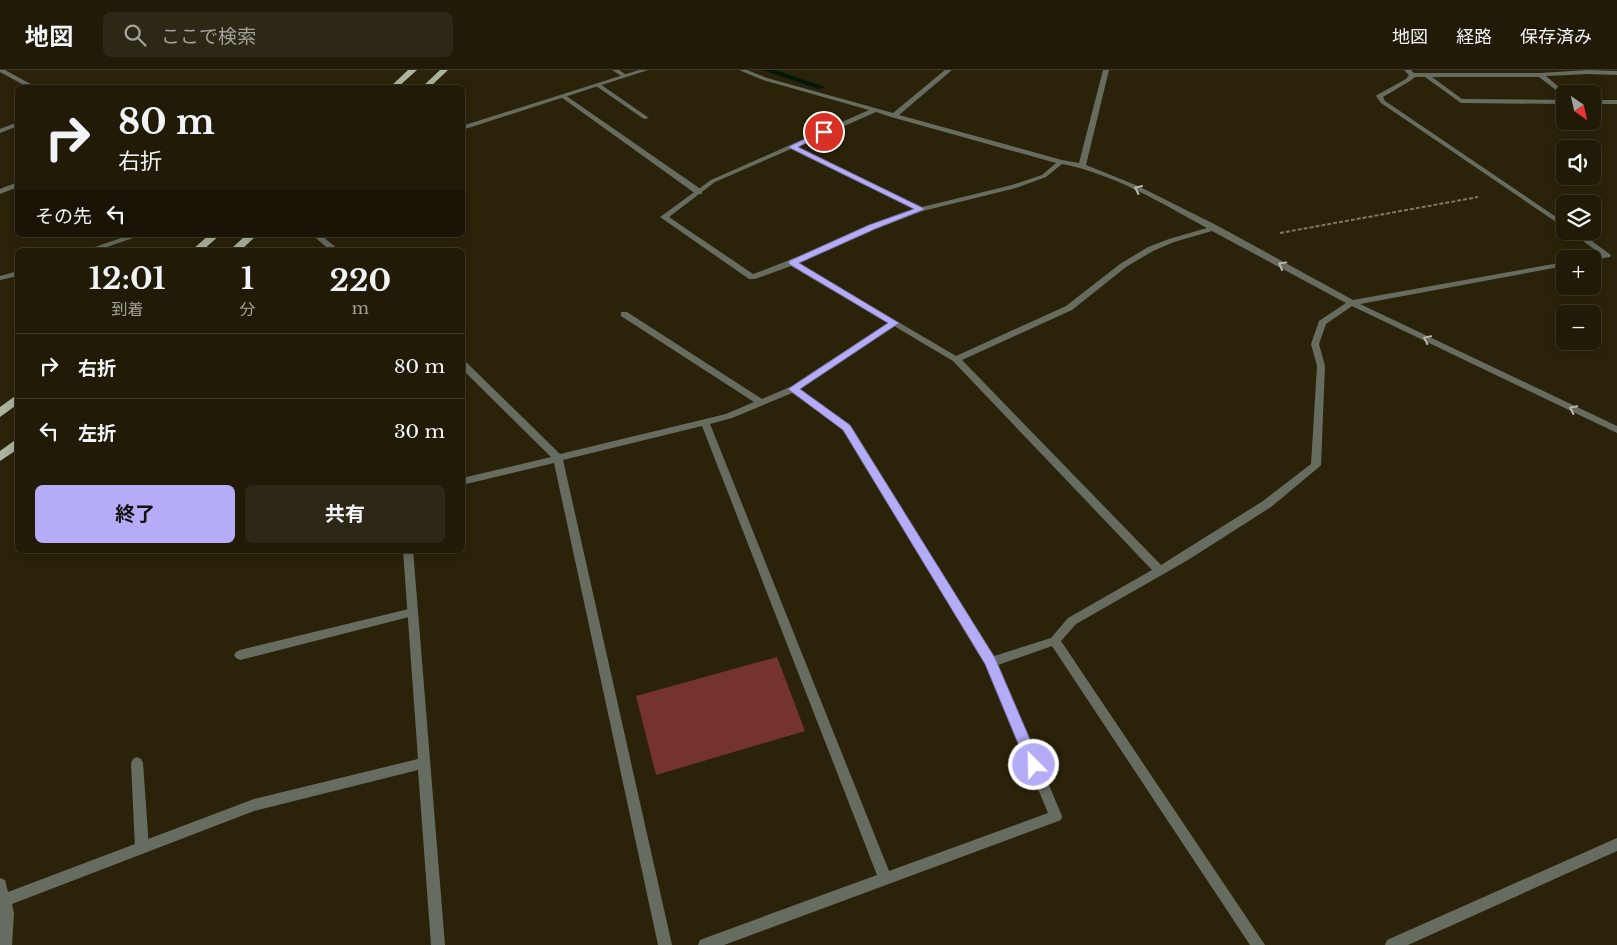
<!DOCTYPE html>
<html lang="ja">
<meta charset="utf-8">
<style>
:root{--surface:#201a07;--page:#2d2715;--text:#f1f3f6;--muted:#a2a19b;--line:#3d3828;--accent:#b5acf8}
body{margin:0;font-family:"Libre Baskerville","Noto Sans JP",serif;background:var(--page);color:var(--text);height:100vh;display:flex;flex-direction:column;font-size:19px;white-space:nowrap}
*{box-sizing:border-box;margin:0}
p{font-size:16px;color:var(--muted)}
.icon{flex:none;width:28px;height:28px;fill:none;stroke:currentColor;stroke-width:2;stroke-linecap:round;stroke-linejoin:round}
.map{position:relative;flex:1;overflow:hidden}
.side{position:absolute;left:15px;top:178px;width:450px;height:305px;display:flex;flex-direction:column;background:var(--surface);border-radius:8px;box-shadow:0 2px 12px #0003,0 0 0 1px var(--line)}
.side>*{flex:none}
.guide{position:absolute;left:15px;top:15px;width:450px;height:152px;border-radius:8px;box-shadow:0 2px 12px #0003,0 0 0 1px var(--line);background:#201a07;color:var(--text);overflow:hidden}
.needle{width:32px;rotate:146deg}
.fabs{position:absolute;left:1556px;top:15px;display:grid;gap:10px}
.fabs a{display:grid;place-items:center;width:45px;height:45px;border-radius:8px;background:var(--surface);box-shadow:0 2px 12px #0003,0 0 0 1px var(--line);font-size:25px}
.pin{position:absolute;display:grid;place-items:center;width:42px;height:42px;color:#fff;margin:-21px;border:2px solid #fff;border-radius:50%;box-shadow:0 1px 5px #0007}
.me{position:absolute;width:55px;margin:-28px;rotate:337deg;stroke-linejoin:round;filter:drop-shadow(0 0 4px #0008)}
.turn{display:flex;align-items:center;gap:18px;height:105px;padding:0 20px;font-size:22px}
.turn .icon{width:65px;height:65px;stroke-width:2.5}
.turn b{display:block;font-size:35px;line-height:42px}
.then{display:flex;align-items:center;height:48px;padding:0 20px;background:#0003;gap:10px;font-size:19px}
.eta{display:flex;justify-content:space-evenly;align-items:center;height:85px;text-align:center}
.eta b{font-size:30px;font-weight:700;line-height:35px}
.cta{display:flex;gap:10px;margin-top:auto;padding:10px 20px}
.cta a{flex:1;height:58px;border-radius:8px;background:var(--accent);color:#111;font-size:20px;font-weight:700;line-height:58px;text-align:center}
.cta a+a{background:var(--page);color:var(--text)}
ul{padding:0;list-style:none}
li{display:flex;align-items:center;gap:15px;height:65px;padding:0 20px;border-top:1px solid var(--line)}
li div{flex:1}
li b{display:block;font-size:19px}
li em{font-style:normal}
header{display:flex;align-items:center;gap:30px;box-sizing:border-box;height:70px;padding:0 25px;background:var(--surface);border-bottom:1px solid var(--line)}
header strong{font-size:24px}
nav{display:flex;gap:28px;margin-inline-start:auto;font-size:18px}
.search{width:350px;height:45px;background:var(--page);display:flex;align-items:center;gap:12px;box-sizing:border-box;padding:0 18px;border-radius:8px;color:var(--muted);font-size:19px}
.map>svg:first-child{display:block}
.green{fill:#74332d}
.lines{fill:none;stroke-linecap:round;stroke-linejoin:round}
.stream{fill:#00170a;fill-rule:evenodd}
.path{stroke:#7e7863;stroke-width:2;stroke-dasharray:4 2;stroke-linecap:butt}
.lane{fill:#676c61;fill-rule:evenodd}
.street{fill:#676c61;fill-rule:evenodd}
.primary{fill:#abb59d;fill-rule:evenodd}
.oneway{stroke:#b9b8aa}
.route{fill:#b5acf8;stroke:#7670a1}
</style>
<header>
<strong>地図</strong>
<div class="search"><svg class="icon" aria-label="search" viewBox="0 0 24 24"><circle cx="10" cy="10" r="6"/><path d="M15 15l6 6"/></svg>ここで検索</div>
<nav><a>地図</a><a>経路</a><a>保存済み</a></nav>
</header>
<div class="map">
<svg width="1617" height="875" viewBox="0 0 1617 875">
<rect width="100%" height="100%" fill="#2b2309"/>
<!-- green -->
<path class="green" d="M777,587L805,661L656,705L636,626Z"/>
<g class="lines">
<!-- stream -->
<path class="stream" d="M763,0H775L825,17L818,19Z"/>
<!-- path -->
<path class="path" d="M1280,163L1478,127"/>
<!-- lane -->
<g class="lane">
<path d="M612,0H619L628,6L623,7Z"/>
<path d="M596,14H600L649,48L644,49L596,16Z"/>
<path d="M561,25H565L702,120V124H696L561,27Z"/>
<path d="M413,538L417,539L418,542L417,545L413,546L240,590L236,588L234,585L236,582L240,580Z"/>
<path d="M137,687L141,689L143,693L149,778L147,782L142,784L137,782L135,778L131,693L133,689Z"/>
</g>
<!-- street -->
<g class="street">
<path d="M0,0H5L38,18H29L0,2Z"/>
<path d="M639,0H648L462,60V56Z"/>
<path d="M739,0H747L767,8L893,43L945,0H952L899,45L1062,90L1079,93L1103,0H1109L1086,95L1138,116L1218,156L1353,230L1565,192V196L1360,234L1617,356V363L1352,236L1326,254L1319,274L1325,296L1321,395L1319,397L1271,437L1188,490L1076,554L1061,571L1265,875H1250L1052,576L998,595L1062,746L1061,750L724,875H698L700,870L705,868L877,805L702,356L563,390L672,875H658L554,393L462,415V408L551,387L462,299V290L465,291L560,384L726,344L754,332L621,246V242H627L762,329L790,317L888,253L791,196L755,209H749L660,147L711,110L869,40L763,10ZM876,42L891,47L1056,93L1042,105L1012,115L922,137L797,77ZM791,79L915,139C860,159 808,184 753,204L669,147L715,112ZM1062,94C1114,104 1161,133 1207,158L1169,169L1148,177L1120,194L1066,236L956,286L798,193L875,159L923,141L1016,118L1046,107ZM1212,161L1346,233L1319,251L1311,274L1317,296L1311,394L1263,431L1161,495L962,290L1072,240L1126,197L1153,181L1174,172ZM894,256L953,291L1152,500L1068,548L1051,568L994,586L849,355L799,319ZM792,323L843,359L986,594L1048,743L889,801L710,354L732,348Z"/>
<path d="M1404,0H1411L1414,3H1540L1588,0L1617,1V5L1588,4L1546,6L1567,24H1565V27L1539,7H1432L1462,29L1565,30V34L1461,33L1425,7H1415L1410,11L1383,27L1385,31L1565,153V158L1381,33L1376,26L1377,25L1406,9L1409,5Z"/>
<rect x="1592" y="30" width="25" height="4"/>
<path d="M18,52V56L0,63V59Z"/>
<path d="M18,112V117L0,124V119Z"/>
<path d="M1569,161H1578L1611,185L1610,187L1592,190V189H1583L1601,184Z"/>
<path d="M130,165H142L98,180H86Z"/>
<path d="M312,165H321L339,180H330Z"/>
<path d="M18,201V206L0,210V206Z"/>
<path d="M403,480H413L445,875H431L418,700L254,741L12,834L14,843L12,875H0V808L5,810L8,822L254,729L418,689Z"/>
<path d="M1617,768V781L1408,875H1385L1387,870Z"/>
</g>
<!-- primary -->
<g class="primary">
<path d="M408,0H417L397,18H389Z"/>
<path d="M440,0H448L429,18H421Z"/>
<path d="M209,165H220L203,180H192Z"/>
<path d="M246,165H257L241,180H230Z"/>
<path d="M18,324V334L0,347V337Z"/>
<path d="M18,368V379L0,391V381Z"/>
</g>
</g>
<!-- one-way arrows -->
<defs><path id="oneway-chevron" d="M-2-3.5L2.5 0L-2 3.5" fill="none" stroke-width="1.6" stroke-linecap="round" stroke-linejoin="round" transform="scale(1.25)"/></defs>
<g class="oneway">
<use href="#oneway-chevron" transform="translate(1138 119) rotate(-155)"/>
<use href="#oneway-chevron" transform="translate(1282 195) rotate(-151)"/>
<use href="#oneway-chevron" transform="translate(1427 269) rotate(-154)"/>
<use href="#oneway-chevron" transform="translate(1573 339) rotate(-154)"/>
</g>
<!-- route -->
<path class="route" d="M822,61L828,62L798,77L925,139L875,159L799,193L899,253L800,319L850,355L995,588L1041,695L1039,699L1034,701L1029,699L1027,695L985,594L843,360L788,319L888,253L789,194V191L869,155L914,139L788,77Z"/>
</svg>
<div class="fabs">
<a><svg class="needle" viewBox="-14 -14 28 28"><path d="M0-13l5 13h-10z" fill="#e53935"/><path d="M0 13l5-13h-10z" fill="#a2a19b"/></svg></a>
<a><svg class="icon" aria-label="sound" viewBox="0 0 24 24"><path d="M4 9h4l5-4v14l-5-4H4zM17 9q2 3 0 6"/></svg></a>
<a><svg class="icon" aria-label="layers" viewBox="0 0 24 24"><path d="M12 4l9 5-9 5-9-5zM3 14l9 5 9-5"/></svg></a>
<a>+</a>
<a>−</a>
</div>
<div class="pin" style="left:824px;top:62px;background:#d93025"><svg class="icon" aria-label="arrive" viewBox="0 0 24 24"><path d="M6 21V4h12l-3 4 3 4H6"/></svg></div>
<svg class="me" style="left:1034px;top:695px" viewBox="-20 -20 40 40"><circle r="17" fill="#b5acf8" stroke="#fff" stroke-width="3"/><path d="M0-11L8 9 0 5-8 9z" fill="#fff"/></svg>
<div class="guide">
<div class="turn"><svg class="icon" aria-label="right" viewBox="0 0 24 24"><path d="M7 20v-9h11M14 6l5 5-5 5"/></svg><div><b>80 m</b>右折</div></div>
<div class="then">その先<svg class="icon" aria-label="left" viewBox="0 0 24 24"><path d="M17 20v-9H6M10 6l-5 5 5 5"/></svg></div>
</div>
<section class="side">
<div class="eta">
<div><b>12:01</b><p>到着</p></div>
<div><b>1</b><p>分</p></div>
<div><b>220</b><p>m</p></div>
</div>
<ul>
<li><svg class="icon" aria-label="right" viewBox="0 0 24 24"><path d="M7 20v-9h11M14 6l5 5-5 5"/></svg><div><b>右折</b></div><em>80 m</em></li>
<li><svg class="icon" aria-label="left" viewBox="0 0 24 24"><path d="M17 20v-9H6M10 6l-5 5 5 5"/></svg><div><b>左折</b></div><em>30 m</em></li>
</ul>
<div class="cta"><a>終了</a><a>共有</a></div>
</section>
</div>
